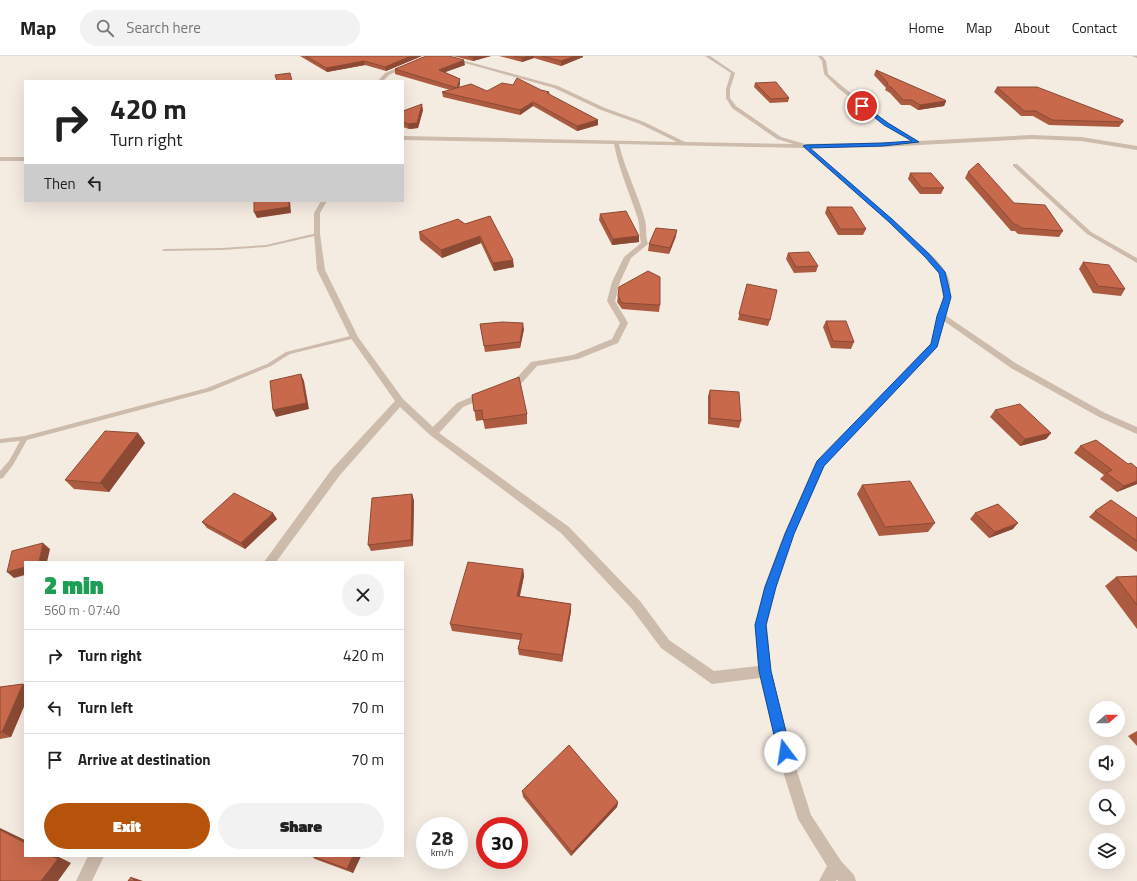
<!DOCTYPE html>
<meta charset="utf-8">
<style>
:root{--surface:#fff;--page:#f2f2f2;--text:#222;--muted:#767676;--line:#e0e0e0;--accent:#b45309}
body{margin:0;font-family:"Titillium Web",sans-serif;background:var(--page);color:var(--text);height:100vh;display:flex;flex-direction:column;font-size:15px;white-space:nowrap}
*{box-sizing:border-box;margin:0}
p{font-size:13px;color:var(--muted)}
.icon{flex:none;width:22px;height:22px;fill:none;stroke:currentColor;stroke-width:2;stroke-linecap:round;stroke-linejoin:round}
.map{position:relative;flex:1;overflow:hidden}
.side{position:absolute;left:24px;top:505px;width:380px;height:296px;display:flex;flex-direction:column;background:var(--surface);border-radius:0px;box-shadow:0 4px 16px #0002}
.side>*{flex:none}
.top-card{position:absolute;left:24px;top:24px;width:380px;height:122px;border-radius:0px;box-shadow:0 4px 16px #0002;background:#fff;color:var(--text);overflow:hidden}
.needle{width:26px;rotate:69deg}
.buttons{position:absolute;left:1089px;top:645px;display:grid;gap:8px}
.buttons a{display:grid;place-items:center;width:36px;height:36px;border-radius:50%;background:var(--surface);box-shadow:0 4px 16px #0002;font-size:20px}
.speed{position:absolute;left:416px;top:761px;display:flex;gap:8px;font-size:20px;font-weight:700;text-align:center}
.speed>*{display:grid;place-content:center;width:52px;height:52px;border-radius:50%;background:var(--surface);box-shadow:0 4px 16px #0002;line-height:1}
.speed small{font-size:10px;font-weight:400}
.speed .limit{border:6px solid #d22;background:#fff;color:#111}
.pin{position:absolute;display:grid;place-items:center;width:34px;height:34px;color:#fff;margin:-17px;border:2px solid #fff;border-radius:50%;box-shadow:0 1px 4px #0007}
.me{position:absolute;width:44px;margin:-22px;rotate:346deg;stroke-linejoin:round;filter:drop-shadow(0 0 3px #0008)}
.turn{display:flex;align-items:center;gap:14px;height:84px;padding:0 20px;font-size:18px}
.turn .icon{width:52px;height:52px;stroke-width:2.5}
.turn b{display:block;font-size:28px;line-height:34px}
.then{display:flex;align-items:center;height:38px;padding:0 20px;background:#0003;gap:8px;font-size:15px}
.round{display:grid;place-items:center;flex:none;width:42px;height:42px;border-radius:21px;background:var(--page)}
.head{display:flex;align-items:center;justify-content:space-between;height:68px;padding:0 20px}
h1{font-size:24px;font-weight:800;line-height:30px;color:#1e9e55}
.primary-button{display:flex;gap:8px;margin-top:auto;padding:8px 20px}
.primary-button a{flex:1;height:46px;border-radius:24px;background:var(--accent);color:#fff;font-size:16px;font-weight:800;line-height:46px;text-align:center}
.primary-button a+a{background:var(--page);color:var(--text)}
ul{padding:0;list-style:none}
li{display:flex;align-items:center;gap:12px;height:52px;padding:0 20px;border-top:1px solid var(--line)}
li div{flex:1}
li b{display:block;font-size:15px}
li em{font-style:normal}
header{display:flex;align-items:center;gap:24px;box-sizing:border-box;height:56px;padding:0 20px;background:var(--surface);border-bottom:1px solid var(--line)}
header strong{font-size:19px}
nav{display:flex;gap:22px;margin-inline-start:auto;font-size:14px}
.search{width:280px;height:36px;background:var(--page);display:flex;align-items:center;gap:10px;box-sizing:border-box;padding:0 14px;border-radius:22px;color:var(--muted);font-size:15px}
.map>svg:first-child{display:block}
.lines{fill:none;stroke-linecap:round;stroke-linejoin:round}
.service{fill:#cdbbac;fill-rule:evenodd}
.minor{fill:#cdbbac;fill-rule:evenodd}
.wall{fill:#ac5a40}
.shaded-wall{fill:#8c4a34}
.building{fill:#c8694b;stroke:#8c4a34}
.route{fill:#1a73e8;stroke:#114b97}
</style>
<header>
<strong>Map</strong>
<div class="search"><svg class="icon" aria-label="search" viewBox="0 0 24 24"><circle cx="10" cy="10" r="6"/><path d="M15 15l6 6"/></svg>Search here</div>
<nav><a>Home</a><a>Map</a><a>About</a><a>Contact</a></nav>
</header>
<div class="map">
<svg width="1137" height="825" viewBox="0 0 1137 825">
<rect width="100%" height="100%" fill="#f4ebe1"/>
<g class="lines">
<!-- service -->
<g class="service">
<path d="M317,177L319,178V179L266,191L222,194L164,195L162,194L164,193L222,192L266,189Z"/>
<path d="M354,279L357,281L356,282L290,298L271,310L211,335L27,384L13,409L3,422L0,423V415L9,405L20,385L0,387V383L25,380L207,332L267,308L286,296Z"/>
</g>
<!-- minor -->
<g class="minor">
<path d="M426,0H432L389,19L383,25H378L385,17Z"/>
<path d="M440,0H447L558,30L605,52L644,66L685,86L793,88L777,83L732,52L726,42V33L731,17L705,0H710L735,17L730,33V42L736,50L781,81L805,88L913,86L884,69L838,32L824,18L822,5L818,0H822L826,5L828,18L842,30L888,67L919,85L1032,79L1081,81L1137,90V94L1081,85L1032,83L883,91L810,92C844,121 878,150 911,180C922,191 937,202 945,215C954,229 950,245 945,259L1017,308L1105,357L1137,371V378L1099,361L1011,312L944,265L937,291L824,410L794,478L776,531L767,569L771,615L795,709L811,759L841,805L854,819L856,825H838L837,823L836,825H819L827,810L798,763L781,709L760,622L712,628L661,592L632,553L561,477L430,379L400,351L340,419L276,506H264L332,413L395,345L350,281L317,214L314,178V157L321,145H327L320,157V178L325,214L358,281L403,343L433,371L457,347L481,337H487L488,339L487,341L463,351L439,377L569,471L640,545L669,584L714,615L758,610L755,569L764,531L784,478L815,408L930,288L943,241L942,228L939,217L925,200L889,166L804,92L619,88C625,114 638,138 645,164C647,172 645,179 648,188L631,202L620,226L615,245L628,267L618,287L578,303L537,310L520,329L509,333L506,332L505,330L506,328L514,325L531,306L573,299L612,283L620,267L607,245L612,226L624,201L641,187C639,179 640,171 638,163C630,138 619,114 614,88L403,84V80L677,86L640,68L601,54L554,32Z"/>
<path d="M1132,0H1137V2Z"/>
<rect x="0" y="101" width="25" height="4"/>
<path d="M1013,108H1017L1091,176L1137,202V207L1087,178L1013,110Z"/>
<path d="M88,800H104L92,825H76Z"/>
</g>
</g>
<!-- wall -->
<g class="wall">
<path d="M300,0H422L386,15L365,9L327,16Z"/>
<path d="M453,0H491L473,5Z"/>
<path d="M499,0H583V1L561,10L534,2L522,6Z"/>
<path d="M465,9L445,16L460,23V28L459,31L487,35L541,34L549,36L550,39L598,64V69L577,75L533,50L520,59L443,41L442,36L450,34L395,18V13Z"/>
<path d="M876,14L946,45L944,50L918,54L910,49H901L890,37L885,34L886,32L874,19Z"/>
<path d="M755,27L789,42L788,46L770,47L754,31Z"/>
<path d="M997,31L1123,66L1119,71L1049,69L1033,60H1021L994,36Z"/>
<path d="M423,54L418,72L409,73L403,71V55Z"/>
<path d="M968,116L1014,147L1063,175L1059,181L1018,178L1015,175H1011L965,122Z"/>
<path d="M910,117L944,132L941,138H920L908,123Z"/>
<path d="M827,151L866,173L863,179H838L825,157Z"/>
<path d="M600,158L639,180V186L612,189L599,164Z"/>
<path d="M490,160L514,211L494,215L481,187L442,202L420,184L419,176L465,168Z"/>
<path d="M676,180L669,198L648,195L649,188Z"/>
<path d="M788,197L818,210L816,216L794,217L786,203Z"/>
<path d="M1083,206L1125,233L1121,240L1093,237L1079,213Z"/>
<path d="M747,228L770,264L768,270L738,264Z"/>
<path d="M618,240L660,249L659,256L622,253L617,246Z"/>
<path d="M826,265L854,286L851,293L831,292L823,271Z"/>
<path d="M480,268L524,273L520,292L485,296Z"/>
<path d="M710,334L741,365L739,372L708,368V340Z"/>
<path d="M472,339L527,358V368L485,373L483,364L476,365Z"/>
<path d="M995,354L1051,377L1046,383L1020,390L990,361Z"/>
<path d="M138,377L145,387L109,436L74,433L65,424Z"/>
<path d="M1080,390L1128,408L1137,428L1117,436L1100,423L1104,419L1074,397Z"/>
<path d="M862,429L935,467L928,476L879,480L857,438Z"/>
<path d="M412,438L414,445L413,490L371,495L368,489Z"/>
<path d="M1095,455L1137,462V496L1089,461Z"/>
<path d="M975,457L1013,473L989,482L970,463Z"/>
<path d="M277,463L245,493L207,472L202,466Z"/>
<path d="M523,513L524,520L520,540L571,548V555L562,606L519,599L518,593L520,584L452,575L450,568Z"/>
<path d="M1137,520V573L1105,530L1116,521Z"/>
<path d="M23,628L25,629V648L11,681L0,683V631Z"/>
<path d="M1137,675V690L1128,680Z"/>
<path d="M522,735L618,746L617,751L571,800L523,741Z"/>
<path d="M311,800H361L353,817L315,803Z"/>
</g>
<!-- shaded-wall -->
<g class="shaded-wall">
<path d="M411,0H422L386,15L385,11Z"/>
<path d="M477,0H491L473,5V1Z"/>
<path d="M528,0H534V2L522,6V2Z"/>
<path d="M575,0H583V1L561,10V5Z"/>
<path d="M464,4L465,9L440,18L439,14Z"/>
<path d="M364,5L365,9L327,16L326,12Z"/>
<path d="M460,23V28L457,36V32Z"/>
<path d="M946,45L944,50L918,54L920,49Z"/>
<path d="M533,46V50L520,59V54Z"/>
<path d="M422,48L423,54L418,72L409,73L408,68Z"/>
<path d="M598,64V69L577,75V70Z"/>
<path d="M289,145H290L291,157L257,162L254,156Z"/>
<path d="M677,174L676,180L669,198L670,192Z"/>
<path d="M480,180L481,187L442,202L441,194Z"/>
<path d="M639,180V186L612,189L613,183Z"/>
<path d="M513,204L514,211L494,215L493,207Z"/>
<path d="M523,267L524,273L520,292V286Z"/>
<path d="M301,318L304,325L309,353L276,361L273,354Z"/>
<path d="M138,377L145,387L109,436L100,427Z"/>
<path d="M1051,377L1046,383L1020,390L1025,383Z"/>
<path d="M1137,425V428L1117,436L1124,430Z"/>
<path d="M412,438L414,445L413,490L411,484Z"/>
<path d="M273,457L277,463L245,493L241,487Z"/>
<path d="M1018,467L1013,473L989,482L995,476Z"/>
<path d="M43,487L50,493L47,506H39Z"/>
<path d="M25,511V519L14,522L7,516Z"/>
<path d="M523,513L524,520L518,547L517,540Z"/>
<path d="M571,548V555L562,606V599Z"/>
<path d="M23,628L25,629V648L11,681L2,676Z"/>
<path d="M618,746L617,751L571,800L572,796Z"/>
<path d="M0,772L25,784V787L0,774Z"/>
<path d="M52,800H57L71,807L58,825H41Z"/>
<path d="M353,800H361L353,817L347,813Z"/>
<path d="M131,821L143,825H135Z"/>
</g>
<!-- building -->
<g class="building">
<path d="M306,0H411L385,11L364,5L326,12Z"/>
<path d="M426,0H449L464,4L439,14L460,23L457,32L395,13Z"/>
<path d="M468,0H477L473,1Z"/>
<path d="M514,0H528L522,2Z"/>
<path d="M542,0H575L561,5Z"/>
<path d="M876,14L945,44L946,45L920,49L912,44H903L892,32L887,29L888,27Z"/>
<path d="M290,17L292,25H277L275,19Z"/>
<path d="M517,22L541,34L549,36L547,37L598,64L577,70L533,46L520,54L442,36L471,28L487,35L502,27L513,29Z"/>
<path d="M776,26L789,42L771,43L755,27Z"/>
<path d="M997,31H1037L1123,64V66L1052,64L1036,55H1024Z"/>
<path d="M422,48L417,67L408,68L403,66V55Z"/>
<path d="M978,107L1014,147L1045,149L1063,175L1021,172L1018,169H1015L968,116Z"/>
<path d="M910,117H931L944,132H922Z"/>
<path d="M254,145H289V151L254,156Z"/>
<path d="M827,151H852L866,173H840Z"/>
<path d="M626,155L639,180L613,183L600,158Z"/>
<path d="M490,160L513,204L493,207L480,180L441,194L419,176L458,163L465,168Z"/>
<path d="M656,172L677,174L670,192L649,188Z"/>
<path d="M809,196L818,210L796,211L788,197Z"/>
<path d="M1083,206L1109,209L1125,233L1098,230Z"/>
<path d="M648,215L660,221V249L622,247L618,240L619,231Z"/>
<path d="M747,228L777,234L770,264L739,258Z"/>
<path d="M826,265H846L854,286L833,285Z"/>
<path d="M502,266L523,267L520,286L484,290L480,268Z"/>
<path d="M301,318L306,347L273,354L270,325Z"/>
<path d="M519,321L527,358L483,364L482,354L474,355L472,339Z"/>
<path d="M710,334L739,336L741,365L710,362Z"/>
<path d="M1020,348L1051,377L1025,383L995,354Z"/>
<path d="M105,375L138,377L100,427L65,424Z"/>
<path d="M1096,384L1128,408L1131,407L1137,412V425L1124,430L1106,417L1112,414L1080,390Z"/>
<path d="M910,425L935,467L885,471L862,429Z"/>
<path d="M234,437L273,457L241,487L202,466Z"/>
<path d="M412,438L411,484L368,489L372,442Z"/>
<path d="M1111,444L1137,462V485L1095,455Z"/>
<path d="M998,448L1018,467L995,476L975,457Z"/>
<path d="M43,487L39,506H25V511L7,516L12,495Z"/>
<path d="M468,506L523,513L517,540L571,548L562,599L518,593L522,578L450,568Z"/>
<path d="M1137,520V549L1116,521Z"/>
<path d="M23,628L2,676L0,677V631Z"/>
<path d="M569,689L618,746L572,796L522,735Z"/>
<path d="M0,774L25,787V800H52L58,803L41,825H0Z"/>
<path d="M312,800H353L347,813Z"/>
<path d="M131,821L135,825H128Z"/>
</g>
<!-- route -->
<path class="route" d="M860,49H863L888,67L919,86L883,90L810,92L893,164L929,198L945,216L951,241L937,291L824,410L794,478L776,531L766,569L771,615L791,696L789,700L785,702L780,700L778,696L759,615L755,569L765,531L785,478L817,405L931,288L937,260L944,241L939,217L925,201L889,166L803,90L806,89L883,87L912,85L884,69L860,50Z"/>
</svg>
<div class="buttons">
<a><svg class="needle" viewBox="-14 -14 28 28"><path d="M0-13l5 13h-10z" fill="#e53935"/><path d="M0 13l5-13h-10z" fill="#767676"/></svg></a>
<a><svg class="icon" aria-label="sound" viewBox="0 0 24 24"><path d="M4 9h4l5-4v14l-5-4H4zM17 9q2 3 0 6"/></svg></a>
<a><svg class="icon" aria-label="search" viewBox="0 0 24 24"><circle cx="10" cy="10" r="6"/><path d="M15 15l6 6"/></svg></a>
<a><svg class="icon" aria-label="layers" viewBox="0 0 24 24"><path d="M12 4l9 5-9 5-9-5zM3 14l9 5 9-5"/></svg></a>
</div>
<div class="speed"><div>28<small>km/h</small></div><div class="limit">30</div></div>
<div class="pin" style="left:862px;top:50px;background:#d93025"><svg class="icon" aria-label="arrive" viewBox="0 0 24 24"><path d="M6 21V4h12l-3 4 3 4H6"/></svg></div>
<svg class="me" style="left:785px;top:696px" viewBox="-20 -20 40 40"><circle r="19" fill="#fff"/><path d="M0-13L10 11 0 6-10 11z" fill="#1a73e8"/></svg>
<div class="top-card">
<div class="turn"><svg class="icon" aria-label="right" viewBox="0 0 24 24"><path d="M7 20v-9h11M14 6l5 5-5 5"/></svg><div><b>420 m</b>Turn right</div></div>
<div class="then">Then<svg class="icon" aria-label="left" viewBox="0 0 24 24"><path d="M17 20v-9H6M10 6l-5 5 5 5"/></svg></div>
</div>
<section class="side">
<div class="head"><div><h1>2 min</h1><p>560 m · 07:40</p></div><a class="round"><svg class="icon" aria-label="close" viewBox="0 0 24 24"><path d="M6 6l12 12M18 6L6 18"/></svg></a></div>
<ul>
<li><svg class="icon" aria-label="right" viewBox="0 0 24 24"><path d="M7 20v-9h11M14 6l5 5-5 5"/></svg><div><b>Turn right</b></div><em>420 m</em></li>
<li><svg class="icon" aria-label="left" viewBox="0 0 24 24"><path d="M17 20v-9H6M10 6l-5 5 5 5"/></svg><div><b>Turn left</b></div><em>70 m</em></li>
<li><svg class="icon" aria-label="arrive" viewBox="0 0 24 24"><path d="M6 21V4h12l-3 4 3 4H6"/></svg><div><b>Arrive at destination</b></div><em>70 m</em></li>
</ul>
<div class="primary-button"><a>Exit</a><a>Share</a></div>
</section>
</div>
